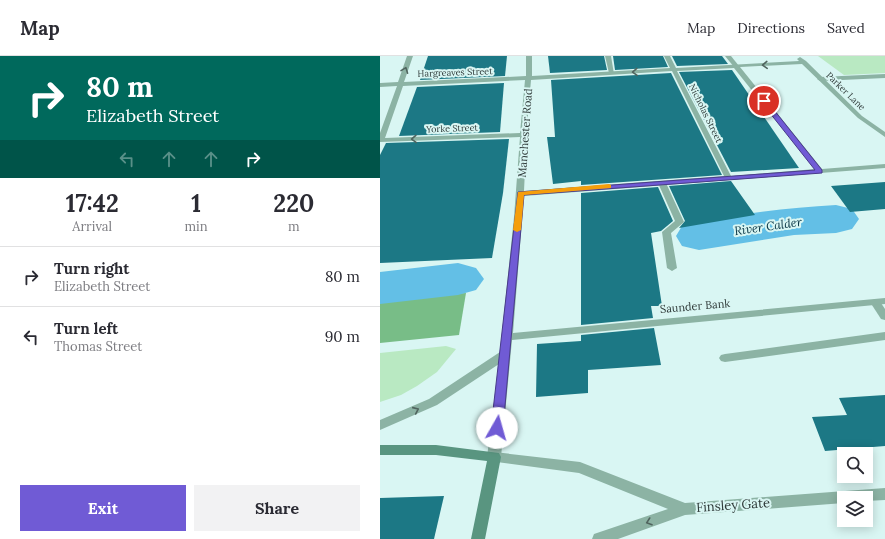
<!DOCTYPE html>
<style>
:root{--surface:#fff;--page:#f2f2f3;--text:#2b2b33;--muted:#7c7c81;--line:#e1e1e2;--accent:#705bd5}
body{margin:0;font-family:Lora,serif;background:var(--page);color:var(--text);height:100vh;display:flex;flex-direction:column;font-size:15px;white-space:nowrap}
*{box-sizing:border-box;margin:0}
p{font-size:13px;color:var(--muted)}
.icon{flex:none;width:22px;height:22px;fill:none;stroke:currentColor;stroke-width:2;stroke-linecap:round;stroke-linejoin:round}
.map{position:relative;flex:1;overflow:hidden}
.drawer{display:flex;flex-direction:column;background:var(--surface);width:380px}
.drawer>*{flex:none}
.hud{background:#00695c;color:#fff;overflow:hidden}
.controls{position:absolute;left:457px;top:391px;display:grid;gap:8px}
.controls a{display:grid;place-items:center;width:36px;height:36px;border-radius:0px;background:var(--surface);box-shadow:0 2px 10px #0003;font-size:20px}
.pin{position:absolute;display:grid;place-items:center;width:34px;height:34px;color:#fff;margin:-17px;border:2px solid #fff;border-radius:50%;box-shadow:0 1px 4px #0007}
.me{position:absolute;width:44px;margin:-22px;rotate:7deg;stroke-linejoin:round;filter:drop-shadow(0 0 3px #0008)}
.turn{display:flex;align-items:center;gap:14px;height:84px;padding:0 20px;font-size:18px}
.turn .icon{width:52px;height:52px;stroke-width:2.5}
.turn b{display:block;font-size:28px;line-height:34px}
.lanes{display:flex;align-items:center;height:38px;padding:0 20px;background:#0003;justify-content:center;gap:20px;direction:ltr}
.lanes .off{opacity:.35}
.eta{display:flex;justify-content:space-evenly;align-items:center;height:68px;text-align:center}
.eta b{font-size:24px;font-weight:700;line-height:28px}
.cta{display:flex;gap:8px;margin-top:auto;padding:8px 20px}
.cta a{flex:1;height:46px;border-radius:0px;background:var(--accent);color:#fff;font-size:16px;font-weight:700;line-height:46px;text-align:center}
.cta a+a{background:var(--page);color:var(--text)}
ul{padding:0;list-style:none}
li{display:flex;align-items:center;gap:12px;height:60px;padding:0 20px;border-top:1px solid var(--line)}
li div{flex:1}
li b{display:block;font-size:15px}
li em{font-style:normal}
header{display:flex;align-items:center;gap:24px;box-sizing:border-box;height:56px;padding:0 20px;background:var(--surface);border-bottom:1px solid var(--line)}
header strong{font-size:19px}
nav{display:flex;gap:22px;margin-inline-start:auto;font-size:14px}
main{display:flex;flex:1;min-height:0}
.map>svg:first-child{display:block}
.green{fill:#b9e9c2}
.forest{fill:#78bd87}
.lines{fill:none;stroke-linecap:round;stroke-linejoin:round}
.river{fill:#63bfe6;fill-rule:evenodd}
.building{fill:#1c7885}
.service{fill:#8cb3a4;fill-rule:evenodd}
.minor{fill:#8cb3a4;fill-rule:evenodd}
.tertiary{fill:#8cb3a4;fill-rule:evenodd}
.secondary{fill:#599580;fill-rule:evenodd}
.oneway{stroke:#50645e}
.route{fill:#705bd5;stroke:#493b8a}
.slow{fill:#f59e0b}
.labels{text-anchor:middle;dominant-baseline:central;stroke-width:4;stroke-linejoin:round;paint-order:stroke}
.far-street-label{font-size:9px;fill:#2f3a39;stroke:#d9f6f3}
.street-label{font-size:11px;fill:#2f3a39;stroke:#d9f6f3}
.water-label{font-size:12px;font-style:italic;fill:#073343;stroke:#d9f6f3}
.near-street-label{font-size:13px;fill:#2f3a39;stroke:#d9f6f3}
</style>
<header>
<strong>Map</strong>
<nav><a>Map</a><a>Directions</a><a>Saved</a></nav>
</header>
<main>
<section class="drawer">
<div class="hud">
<div class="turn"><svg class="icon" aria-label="right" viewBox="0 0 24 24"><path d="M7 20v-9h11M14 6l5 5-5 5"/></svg><div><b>80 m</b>Elizabeth Street</div></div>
<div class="lanes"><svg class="icon off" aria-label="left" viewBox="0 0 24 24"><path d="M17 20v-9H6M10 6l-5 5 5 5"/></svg><svg class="icon off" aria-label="ahead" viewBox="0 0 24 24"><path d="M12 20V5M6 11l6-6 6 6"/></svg><svg class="icon off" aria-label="ahead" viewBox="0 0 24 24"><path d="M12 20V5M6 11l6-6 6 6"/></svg><svg class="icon" aria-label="right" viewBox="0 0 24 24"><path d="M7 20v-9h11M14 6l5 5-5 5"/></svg></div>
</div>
<div class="eta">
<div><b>17:42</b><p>Arrival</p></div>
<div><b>1</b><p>min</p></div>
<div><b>220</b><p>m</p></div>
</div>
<ul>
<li><svg class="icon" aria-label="right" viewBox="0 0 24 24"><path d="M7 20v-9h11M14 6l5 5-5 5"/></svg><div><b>Turn right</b><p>Elizabeth Street</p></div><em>80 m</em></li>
<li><svg class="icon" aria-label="left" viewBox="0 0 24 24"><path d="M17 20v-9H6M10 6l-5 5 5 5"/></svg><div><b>Turn left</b><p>Thomas Street</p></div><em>90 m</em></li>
</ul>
<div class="cta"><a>Exit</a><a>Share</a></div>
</section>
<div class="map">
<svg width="505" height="483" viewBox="0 0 505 483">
<rect width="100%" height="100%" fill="#d9f6f3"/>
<!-- green -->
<g class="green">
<path d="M438,0H505V17L464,19Z"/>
<path d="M66,290L76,293L57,316L37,330L21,339L0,346V297Z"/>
</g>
<!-- forest -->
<path class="forest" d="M86,237L79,279L0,287V241Z"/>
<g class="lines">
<!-- river -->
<g class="river">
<path d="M456,149L472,153L479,163L472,173L456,177L414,179L319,194L302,190L296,180L302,170C352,158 405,152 456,149Z"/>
<path d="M78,207L96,212L104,223L96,234L78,239L0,248V216Z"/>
</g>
</g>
<!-- building -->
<g class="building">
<path d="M48,0H127L125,20L40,24Z"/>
<path d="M168,0H224L227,14L170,17Z"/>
<path d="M233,0H283L288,11L235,14Z"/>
<path d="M292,0H342L348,8L297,10Z"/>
<path d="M352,14L419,112L351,116L299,16Z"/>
<path d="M291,17L342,119L201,129V125L173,128L167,81H175L171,24Z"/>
<path d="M124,27L120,76L19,80L37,31Z"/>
<path d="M129,83L123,137L112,202L0,207V99L6,87Z"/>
<path d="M351,125L375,159L299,172L305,165L289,130Z"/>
<path d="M505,126V153L470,156L451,130Z"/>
<path d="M278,131L293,165L281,175L271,177L282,250H271L273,262L201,269V137Z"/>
<path d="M274,272L281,309L208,314V337L156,341L157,288L201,285V279Z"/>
<path d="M505,339V390L445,395L432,361L467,359L459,342Z"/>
<path d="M64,440L54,483H0V442Z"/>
</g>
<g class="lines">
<!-- service -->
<g class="service">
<path d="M225,0H231L234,18L229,17Z"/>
<path d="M345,0H351L359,10L358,11H354Z"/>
<path d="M505,18V22L440,25L437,23L440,21Z"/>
<path d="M279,125H282L286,127L304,166L291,177L297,212L292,215L287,212L282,176L295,165L278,127Z"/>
<path d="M495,243L499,244L505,253V264L501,263L490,246Z"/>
<path d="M505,276V284L345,306L341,305L339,302L341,299L345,298Z"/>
</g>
<!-- minor -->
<path class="minor" d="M27,0H33L24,26L146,20V0H152V20L290,12L284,0H290L296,12L419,5L417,3L420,1L426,5L482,60L505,76V81L478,62L422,8L360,11L442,113L505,108V112L144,140L133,277L505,242V248L132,284L121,401L119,405L114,406L109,405L107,401L119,308L57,349L0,374V364L49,343L120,296L134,161L140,81L0,86V77L17,30L0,31V27L18,26ZM354,12L435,113L351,120L297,15ZM292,15L344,120L144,135L147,71L151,24ZM145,24L140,77L5,82L23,30Z"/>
<!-- tertiary -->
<path class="tertiary" d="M114,396L200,406L305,447L505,432V444L486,445V442H464V447L305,459L238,483H212L214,478L288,453L199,417L109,405L107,401L109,397Z"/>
<!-- secondary -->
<path class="secondary" d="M0,389H56L119,397L121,401L105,483H91L107,405L56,399H0Z"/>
</g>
<!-- one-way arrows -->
<defs><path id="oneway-chevron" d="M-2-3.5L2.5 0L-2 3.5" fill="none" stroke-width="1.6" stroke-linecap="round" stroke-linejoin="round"/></defs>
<g class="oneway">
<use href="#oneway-chevron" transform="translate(385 9) rotate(177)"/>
<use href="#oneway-chevron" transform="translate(25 14) rotate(-69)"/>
<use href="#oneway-chevron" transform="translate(255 16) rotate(177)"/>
<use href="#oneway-chevron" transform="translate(34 83) rotate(178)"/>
<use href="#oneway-chevron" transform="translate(36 354) rotate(-24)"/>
<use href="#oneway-chevron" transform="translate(269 466) rotate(161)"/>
</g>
<!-- route -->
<path class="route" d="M382,44H386L442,114V117L144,139L123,372L121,375L117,376L113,375L111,372L138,136L435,114L382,47Z"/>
<!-- slow -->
<path class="slow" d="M229,128L231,129V132L144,139L141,174L137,176L133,174L138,136Z"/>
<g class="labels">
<!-- far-street labels -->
<g class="far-street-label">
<text transform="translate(75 16) rotate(-2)">Hargreaves Street</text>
<text transform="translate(466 35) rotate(44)">Parker Lane</text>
<text transform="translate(326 57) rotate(64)">Nicholas Street</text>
<text transform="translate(72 72) rotate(-2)">Yorke Street</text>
</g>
<!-- street labels -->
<g class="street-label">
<text transform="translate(145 77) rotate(-86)">Manchester Road</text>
<text transform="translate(315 250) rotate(-5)">Saunder Bank</text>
</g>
<!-- water labels -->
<g class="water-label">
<text transform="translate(388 170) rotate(-8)">River Calder</text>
</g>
<!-- near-street labels -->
<g class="near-street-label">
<text transform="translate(353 449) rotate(-4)">Finsley Gate</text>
</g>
</g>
</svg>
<div class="controls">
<a><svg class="icon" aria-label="search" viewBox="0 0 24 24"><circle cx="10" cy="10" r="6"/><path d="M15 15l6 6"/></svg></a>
<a><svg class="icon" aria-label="layers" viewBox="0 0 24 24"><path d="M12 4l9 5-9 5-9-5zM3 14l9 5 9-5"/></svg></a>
</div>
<div class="pin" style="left:384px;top:45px;background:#d93025"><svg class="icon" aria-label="arrive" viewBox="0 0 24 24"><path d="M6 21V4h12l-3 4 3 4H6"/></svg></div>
<svg class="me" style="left:117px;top:372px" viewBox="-20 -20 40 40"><circle r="19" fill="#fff"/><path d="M0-13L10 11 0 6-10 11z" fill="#705bd5"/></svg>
</div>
</main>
